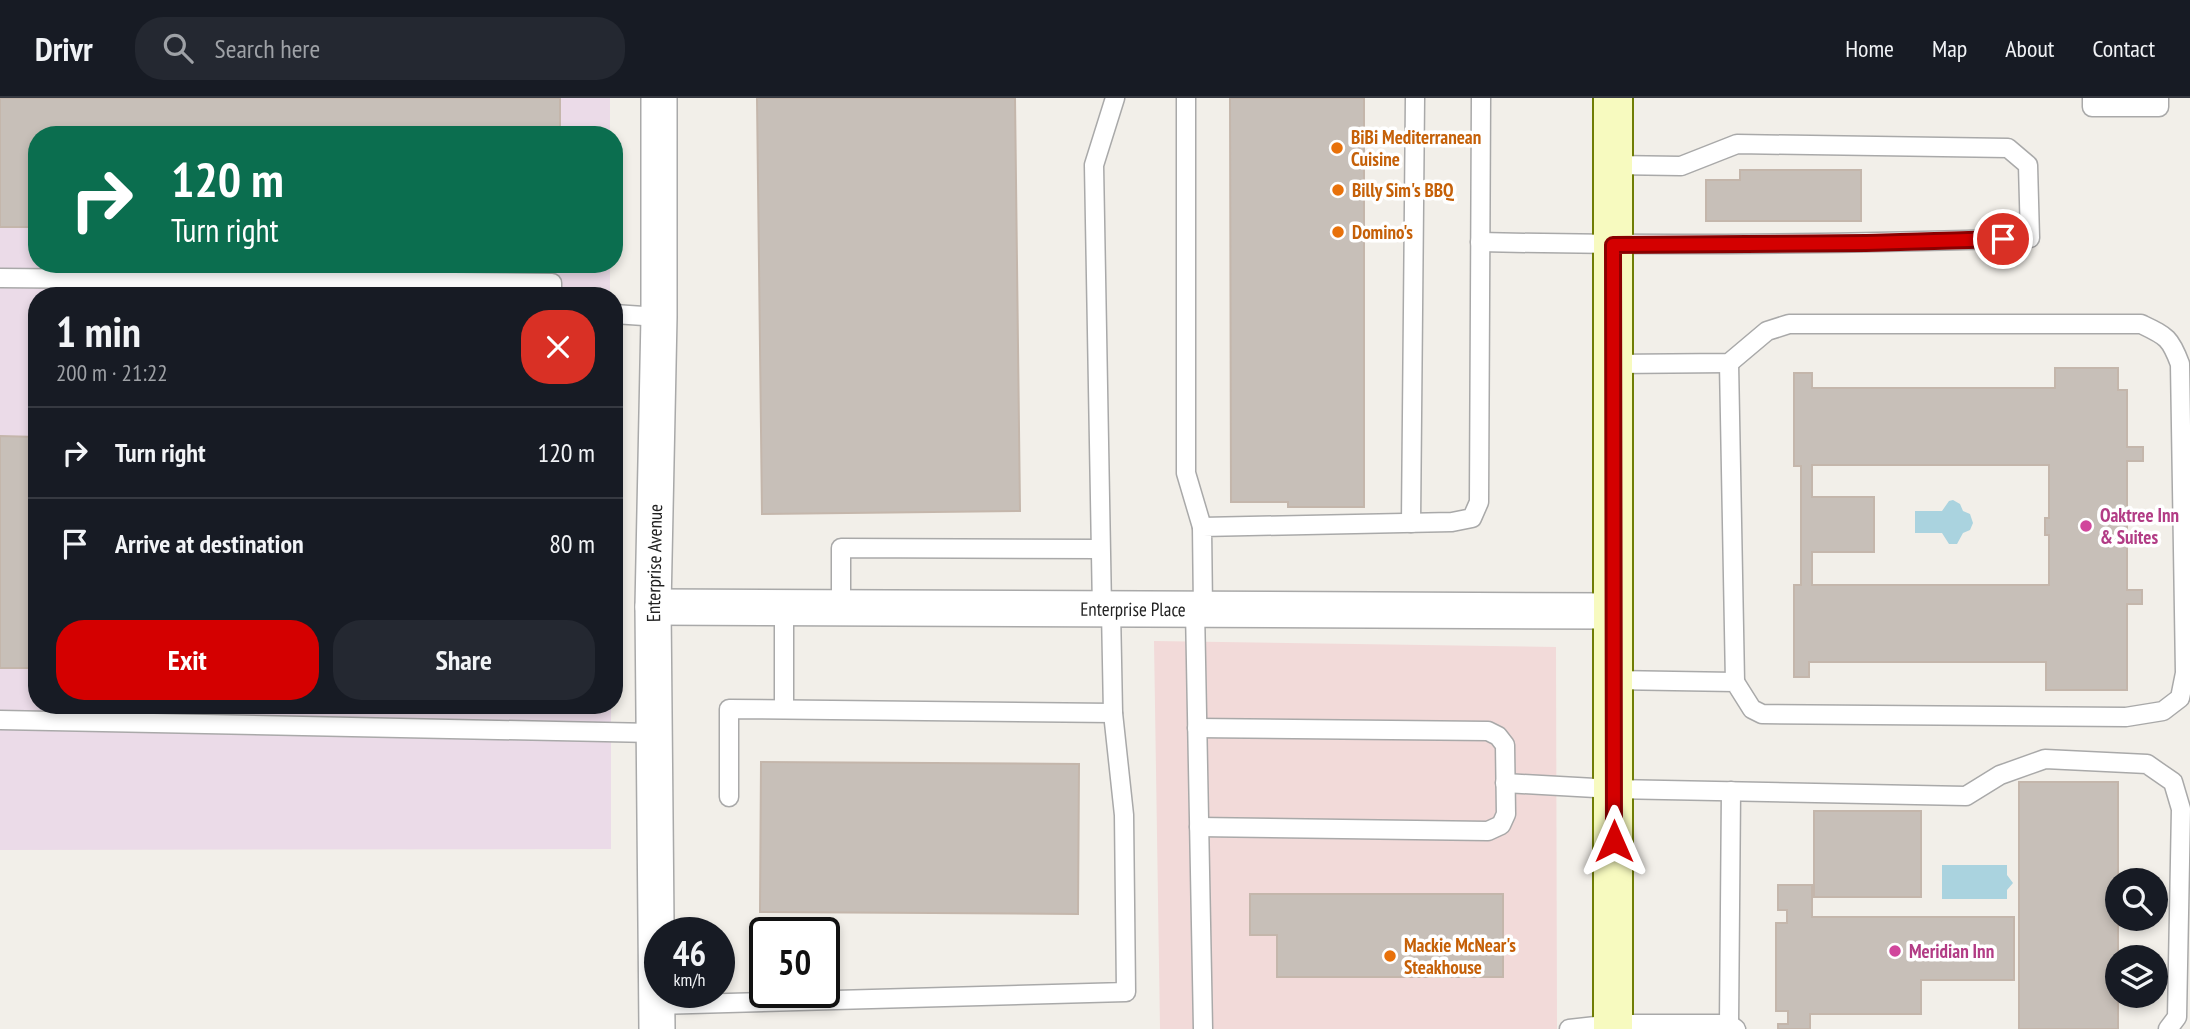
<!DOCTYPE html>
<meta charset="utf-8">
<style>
:root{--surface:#171b24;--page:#242831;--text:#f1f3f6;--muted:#9ea1a6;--line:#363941;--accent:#d40000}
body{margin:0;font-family:"PT Sans Narrow",sans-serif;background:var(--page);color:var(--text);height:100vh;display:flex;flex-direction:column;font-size:26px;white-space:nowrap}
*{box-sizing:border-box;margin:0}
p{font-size:23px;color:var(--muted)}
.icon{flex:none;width:38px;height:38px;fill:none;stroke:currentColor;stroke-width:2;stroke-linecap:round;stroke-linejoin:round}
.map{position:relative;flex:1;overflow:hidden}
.panel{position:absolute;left:28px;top:189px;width:595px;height:427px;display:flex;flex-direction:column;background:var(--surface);border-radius:28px;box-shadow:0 4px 10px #0003}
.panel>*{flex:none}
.top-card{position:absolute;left:28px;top:28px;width:595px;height:147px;border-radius:28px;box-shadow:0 4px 10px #0003;background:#0b6e4f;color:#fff;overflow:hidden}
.buttons{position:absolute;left:2105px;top:770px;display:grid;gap:14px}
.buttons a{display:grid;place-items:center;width:63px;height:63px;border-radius:50%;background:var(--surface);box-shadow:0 4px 10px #0003;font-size:35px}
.speed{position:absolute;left:644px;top:819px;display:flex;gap:14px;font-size:35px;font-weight:700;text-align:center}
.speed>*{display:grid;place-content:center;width:91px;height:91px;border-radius:50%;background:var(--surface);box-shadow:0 4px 10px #0003;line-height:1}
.speed small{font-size:18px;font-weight:400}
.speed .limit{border:4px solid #111;border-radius:10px;background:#fff;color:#111}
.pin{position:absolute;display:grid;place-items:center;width:60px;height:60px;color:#fff;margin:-30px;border:4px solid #fff;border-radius:50%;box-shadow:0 2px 7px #0007}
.me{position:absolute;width:77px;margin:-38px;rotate:0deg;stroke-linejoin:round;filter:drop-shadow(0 0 5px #0008)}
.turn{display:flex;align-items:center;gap:24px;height:147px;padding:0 28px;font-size:32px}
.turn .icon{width:91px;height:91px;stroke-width:2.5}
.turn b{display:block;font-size:49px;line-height:60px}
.round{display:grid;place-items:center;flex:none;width:74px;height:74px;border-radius:28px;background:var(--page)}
.headline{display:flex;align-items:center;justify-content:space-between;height:119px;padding:0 28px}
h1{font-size:42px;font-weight:700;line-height:52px}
.cta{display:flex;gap:14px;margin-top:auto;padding:14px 28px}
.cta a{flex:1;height:80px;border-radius:28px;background:var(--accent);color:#fff;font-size:28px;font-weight:700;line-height:80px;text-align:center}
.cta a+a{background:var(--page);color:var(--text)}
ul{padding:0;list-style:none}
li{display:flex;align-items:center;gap:21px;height:91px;padding:0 28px;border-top:2px solid var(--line)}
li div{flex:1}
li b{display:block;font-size:26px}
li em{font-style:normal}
header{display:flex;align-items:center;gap:42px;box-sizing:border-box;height:98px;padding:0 35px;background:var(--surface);border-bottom:2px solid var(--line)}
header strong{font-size:33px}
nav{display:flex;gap:38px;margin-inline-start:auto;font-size:24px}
.search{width:490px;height:63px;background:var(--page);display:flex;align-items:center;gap:18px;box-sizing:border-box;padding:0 24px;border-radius:28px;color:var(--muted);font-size:26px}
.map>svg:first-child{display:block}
.commercial{fill:#f2dad9}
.industrial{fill:#ebdbe8}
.water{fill:#aad3df}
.building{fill:#c7bfb8;stroke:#c4b6ab;stroke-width:2;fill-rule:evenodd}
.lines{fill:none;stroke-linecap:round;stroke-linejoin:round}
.service-casing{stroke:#a9a9a9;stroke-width:21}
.minor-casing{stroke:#a9a9a9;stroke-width:38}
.secondary-casing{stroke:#707d05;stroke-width:42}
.service{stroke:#fff;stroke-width:18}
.minor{stroke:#fff;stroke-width:35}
.secondary{stroke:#f7fabf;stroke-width:38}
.route-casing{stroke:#8a0000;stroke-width:18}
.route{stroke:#d40000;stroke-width:12}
.food-dot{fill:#e8710a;stroke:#fff;stroke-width:2.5}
.hotel-dot{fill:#d1479c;stroke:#fff;stroke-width:2.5}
.labels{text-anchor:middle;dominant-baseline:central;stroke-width:7;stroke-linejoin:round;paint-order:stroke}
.food-label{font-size:19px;font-weight:bold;fill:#c56008;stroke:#fff;text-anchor:start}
.hotel-label{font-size:19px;font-weight:bold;fill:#b23c85;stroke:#fff;text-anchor:start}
.street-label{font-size:19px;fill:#222;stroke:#fff}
</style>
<header>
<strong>Drivr</strong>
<div class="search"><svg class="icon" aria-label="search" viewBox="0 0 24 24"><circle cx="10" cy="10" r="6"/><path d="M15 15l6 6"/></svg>Search here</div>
<nav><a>Home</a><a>Map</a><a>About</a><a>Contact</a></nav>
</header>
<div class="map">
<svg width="2190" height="931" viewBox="0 0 2190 931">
<rect width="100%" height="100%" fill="#f2efe9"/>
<!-- commercial -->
<path class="commercial" d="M1154,543L1556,549L1557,931H1160Z"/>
<!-- industrial -->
<path class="industrial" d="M0,0H610V37H37V166H610V198H37V607H611V751L0,752Z"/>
<!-- water -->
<g class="water">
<path d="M1953,402L1960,406L1963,413L1970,416L1973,425L1970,432L1963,435L1957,446H1949L1942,435H1915V413H1942L1949,403Z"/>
<path d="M1942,767H2007V777L2013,785L2007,792V801H1942Z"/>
</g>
<!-- building -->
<g class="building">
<path d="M0,0H560V37H37V129H0Z"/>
<path d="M757,0H1015L1020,413L762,416Z"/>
<path d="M1230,0H1364V409H1288V404H1231Z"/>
<path d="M1740,72H1861V123H1706V82H1740Z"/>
<path d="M2055,270H2118V292H2127V349H2143V363H2127V492H2142V506H2127V592H2046V564H1809V579H1794V487H1801V368H1794V275H1812V290H2055ZM1812,367H2049V420H2045V437H2049V487H1812V454H1874V399H1812Z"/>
<path d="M0,338L37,339V570H0Z"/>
<path d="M761,664L1079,666L1078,816L760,814Z"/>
<rect x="2019" y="684" width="99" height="247"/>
<rect x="1814" y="713" width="107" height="86"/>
<path d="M1778,787H1812V819H2014V882H1921V916H1810V931H1778V926H1788V913H1776V825H1787V812H1778Z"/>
<path d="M1250,796H1503V879H1277V837H1250Z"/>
</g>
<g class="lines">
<!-- service casing -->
<g class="service-casing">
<g id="service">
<path d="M1186,0V375L1202,429"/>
<path d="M2092,0V9H2159V0"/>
<path d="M1480,144C1663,148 1846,146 2030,140L2028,67L2008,50L1737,46L1681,68L1613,67"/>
<path d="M0,180L552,185V198"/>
<path d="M614,216L659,219"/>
<path d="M1729,265L1735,584"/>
<path d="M1613,266L1729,265L1767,233L1789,226H2141C2166,238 2170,239 2180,266L2185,575L2180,600L2163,613L2126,619L1762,616L1752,611L1735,584L1613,582"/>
<path d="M1411,425L1415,0"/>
<path d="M784,510V611"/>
<path d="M841,510V450L1100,451"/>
<path d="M1102,511L1094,67L1115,0"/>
<path d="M1195,511L1203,931"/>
<path d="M1203,511L1202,429L1452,424L1472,420L1479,404L1481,0"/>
<path d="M0,622L653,635"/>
<path d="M1197,630L1488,633L1498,638L1505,647L1506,716L1501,727L1488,733L1199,729"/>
<path d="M1505,685L1613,691L1966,698L2000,677L2045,661L2147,666L2173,684L2181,711L2177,919L2168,931"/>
<path d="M729,699V611L1113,615"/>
<path d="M656,907L1126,894L1124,717L1113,615L1111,512"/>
<path d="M1729,926L1731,693"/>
<path d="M1569,931L1613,926H1729L1736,931"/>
</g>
</g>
<!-- minor casing -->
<g class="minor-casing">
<g id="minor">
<path id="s1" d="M653,509L1613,513"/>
<path id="s2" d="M657,931L653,509L659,219V0"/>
</g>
</g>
<!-- secondary casing -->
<g class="secondary-casing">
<path id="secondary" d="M1613,0V931"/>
</g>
<!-- service -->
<use href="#service" class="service"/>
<!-- minor -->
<use href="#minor" class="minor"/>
<!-- secondary -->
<use href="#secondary" class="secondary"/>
</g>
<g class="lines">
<!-- route casing -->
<g class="route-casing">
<path id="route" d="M1614,743L1613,147L1866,145L2003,141"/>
</g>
<!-- route -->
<use href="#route" class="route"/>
</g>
<!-- markers -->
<g class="food-dot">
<circle cx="1337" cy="50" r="7"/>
<circle cx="1338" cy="92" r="7"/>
<circle cx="1338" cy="134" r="7"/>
<circle cx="1390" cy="858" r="7"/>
</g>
<g class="hotel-dot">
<circle cx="2086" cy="428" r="7"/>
<circle cx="1895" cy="853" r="7"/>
</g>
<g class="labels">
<!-- food labels -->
<g class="food-label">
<text x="1351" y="39">BiBi Mediterranean<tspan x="1351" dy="22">Cuisine</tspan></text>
<text x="1352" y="92">Billy Sim's BBQ</text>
<text x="1352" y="134">Domino's</text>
<text x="1404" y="847">Mackie McNear's<tspan x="1404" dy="22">Steakhouse</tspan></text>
</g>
<!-- hotel labels -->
<g class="hotel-label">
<text x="2100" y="417">Oaktree Inn<tspan x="2100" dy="22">&amp; Suites</tspan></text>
<text x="1909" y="853">Meridian Inn</text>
</g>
<!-- street labels -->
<g class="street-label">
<text stroke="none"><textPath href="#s2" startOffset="466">Enterprise Avenue</textPath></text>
<text stroke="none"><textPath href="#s1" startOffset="480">Enterprise Place</textPath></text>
</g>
</g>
</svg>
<div class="buttons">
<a><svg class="icon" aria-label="search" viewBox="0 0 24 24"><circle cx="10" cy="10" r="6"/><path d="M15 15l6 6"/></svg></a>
<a><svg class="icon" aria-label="layers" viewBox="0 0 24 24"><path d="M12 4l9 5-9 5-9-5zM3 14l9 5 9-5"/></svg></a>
</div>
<div class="speed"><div>46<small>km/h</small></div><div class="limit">50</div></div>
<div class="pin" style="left:2003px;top:141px;background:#d93025"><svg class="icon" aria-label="arrive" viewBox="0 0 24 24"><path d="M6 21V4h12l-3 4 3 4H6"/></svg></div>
<svg class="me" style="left:1614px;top:743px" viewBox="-20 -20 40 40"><path d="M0-17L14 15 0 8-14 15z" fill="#d40000" stroke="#fff" stroke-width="4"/></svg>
<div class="top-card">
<div class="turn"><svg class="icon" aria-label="right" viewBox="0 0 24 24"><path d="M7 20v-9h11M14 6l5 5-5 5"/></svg><div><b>120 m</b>Turn right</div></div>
</div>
<section class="panel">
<div class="headline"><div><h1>1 min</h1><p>200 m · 21:22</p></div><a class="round" style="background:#d93025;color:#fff"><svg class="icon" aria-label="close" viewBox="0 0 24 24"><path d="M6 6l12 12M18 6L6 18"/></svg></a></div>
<ul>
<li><svg class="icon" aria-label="right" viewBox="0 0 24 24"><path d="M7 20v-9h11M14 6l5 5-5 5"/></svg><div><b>Turn right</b></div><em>120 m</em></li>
<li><svg class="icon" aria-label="arrive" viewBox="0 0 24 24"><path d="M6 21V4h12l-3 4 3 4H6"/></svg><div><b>Arrive at destination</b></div><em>80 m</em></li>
</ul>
<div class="cta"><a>Exit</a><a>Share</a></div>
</section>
</div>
